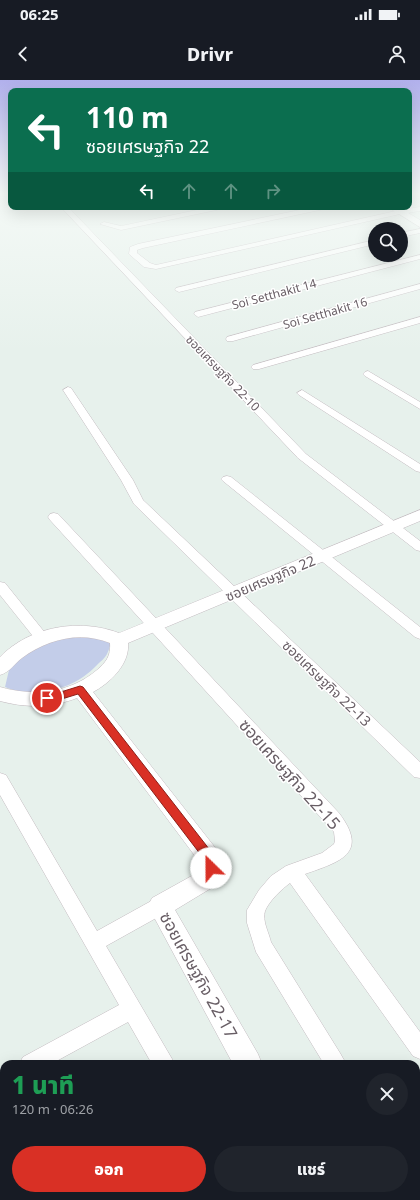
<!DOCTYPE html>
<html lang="th">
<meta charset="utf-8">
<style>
:root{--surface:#171b24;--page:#20242c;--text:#f1f3f6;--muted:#9ea1a6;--accent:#d93025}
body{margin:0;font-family:"Noto Sans","Noto Sans Thai",sans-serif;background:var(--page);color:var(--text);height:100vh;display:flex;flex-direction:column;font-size:15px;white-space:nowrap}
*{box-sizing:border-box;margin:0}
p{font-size:13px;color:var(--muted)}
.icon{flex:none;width:22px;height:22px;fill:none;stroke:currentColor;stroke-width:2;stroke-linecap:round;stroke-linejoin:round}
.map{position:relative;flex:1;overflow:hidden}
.panel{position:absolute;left:0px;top:980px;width:420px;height:140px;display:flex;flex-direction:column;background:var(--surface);border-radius:12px 12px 0 0;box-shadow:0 4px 16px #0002}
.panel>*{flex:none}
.guide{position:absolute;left:8px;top:8px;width:404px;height:122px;border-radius:8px;box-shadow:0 4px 16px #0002;background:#0b6e4f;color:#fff;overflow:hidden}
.buttons{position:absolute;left:368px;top:142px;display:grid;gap:8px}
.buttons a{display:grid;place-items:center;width:40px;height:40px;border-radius:50%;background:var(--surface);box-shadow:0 4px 16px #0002;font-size:20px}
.pin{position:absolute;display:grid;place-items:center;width:34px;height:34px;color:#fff;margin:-17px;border:2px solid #fff;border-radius:50%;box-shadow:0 1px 4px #0007}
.me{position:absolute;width:44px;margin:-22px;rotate:337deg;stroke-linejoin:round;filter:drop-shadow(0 0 3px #0008)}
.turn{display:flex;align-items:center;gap:14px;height:84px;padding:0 12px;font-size:18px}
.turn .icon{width:52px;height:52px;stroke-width:2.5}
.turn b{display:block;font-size:28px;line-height:34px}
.lanes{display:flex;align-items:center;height:38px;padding:0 12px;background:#0003;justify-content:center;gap:20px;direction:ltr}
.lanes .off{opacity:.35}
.round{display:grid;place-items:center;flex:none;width:42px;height:42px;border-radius:21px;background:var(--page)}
.summary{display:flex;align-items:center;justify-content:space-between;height:68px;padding:0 12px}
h1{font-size:24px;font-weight:800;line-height:30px;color:#1e9e55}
.cta{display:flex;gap:8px;margin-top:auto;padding:8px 12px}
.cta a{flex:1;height:46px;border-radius:24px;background:var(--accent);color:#fff;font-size:16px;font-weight:800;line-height:46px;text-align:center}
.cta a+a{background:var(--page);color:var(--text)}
.status{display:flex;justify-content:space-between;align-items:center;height:28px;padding:0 20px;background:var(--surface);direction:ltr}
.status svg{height:11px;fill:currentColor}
header{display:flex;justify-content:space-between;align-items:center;height:52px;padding:0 12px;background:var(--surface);font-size:18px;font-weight:800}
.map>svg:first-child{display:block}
.green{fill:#c3cde9}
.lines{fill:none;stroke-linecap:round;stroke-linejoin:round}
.minor-casing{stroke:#c3bbc0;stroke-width:1}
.tertiary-casing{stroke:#c3bbc0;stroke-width:1}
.minor{fill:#fff;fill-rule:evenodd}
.tertiary{fill:#fff;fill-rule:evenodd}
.route{fill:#d93025;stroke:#8d1f18}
.labels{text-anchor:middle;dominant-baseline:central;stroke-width:3;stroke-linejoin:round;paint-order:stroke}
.far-street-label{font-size:12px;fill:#685e65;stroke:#fff}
.street-label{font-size:14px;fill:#685e65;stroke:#fff}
.near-street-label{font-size:17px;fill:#685e65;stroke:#fff}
</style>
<div class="status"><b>06:25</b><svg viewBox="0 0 49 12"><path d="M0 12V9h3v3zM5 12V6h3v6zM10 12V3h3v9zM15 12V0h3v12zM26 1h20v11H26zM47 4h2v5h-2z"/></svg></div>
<header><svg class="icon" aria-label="back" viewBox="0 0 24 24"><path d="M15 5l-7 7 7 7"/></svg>Drivr<svg class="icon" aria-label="person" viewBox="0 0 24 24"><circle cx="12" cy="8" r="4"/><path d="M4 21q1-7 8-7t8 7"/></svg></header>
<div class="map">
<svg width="420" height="1120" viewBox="0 0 420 1120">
<rect width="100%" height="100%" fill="#e7f1ec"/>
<!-- green -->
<path class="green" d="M89,555L111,562C110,566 109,570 107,574C105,578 100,582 97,585C75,609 35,620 5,607L9,590L22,573L40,563L69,556Z"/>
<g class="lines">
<!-- minor casing -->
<g class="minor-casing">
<g id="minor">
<path d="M61,127H68L306,374L420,461V471L416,470L298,378Z"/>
<path d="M211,127H224L221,129L121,150L100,144L104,142L121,146Z"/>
<path d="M314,127H327L324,129L143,168L137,170V173L150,183L156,185L400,130L420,127V131L400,134L156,189L144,187L129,174L130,167L138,164Z"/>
<path d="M420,149V153L401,157V153Z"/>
<path d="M375,160V164L179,212L175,210L176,208Z"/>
<path d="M420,175V179L198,237L194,234L195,232Z"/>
<path d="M420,204V209L233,261H227L226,259L227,257Z"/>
<path d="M420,237V243L259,289H253L251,287L253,285Z"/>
<path d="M368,291L420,322V329L365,296L363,294L365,292Z"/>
<path d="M68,307L71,308L133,400L143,420L420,682V698L414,697L134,424L121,400L63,310Z"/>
<path d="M302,310L420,384V392L416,391L299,315L297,313Z"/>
<path d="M227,396L231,397L420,547V559L415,557L223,401L221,399L223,397Z"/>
<path d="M54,433L58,434L339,733C370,774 339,782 305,794L420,952V979L413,976L290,803C282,809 269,821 265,831C262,841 269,853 271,862L340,973L344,980L342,984H324L256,872L247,843V830L259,810L271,796L286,786L322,773L334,764L335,761L334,752L50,440L48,437L50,434Z"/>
<path d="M0,502L5,503L46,554L48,557L46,560L41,562L36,560L0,515Z"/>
<path d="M0,693L6,695L97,851L153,820L160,818L167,820L169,826L167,832L106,866L175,984H152L128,942L51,984H19L23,977L119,925L0,715Z"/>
<path d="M221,1116H270L268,1120H223Z"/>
</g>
</g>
<!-- tertiary casing -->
<g class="tertiary-casing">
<g id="tertiary">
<path d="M388,127H398L420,140V147Z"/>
<path d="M420,430V441L128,563C130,584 110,603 93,612L217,770L222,788L213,807L175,830L258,974L262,984H233L148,826L152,818L197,793L199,788L198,780L77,618C51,628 26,628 0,621V607C34,617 70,613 97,590C106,582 111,576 110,563C80,551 48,559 22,578C14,584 10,592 0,595V577C30,546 80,538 119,553Z"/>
<path d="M306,1116H336L338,1120H308Z"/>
</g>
</g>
<!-- minor -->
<use href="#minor" class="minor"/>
<!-- tertiary -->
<use href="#tertiary" class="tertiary"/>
</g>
<!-- sky -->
<linearGradient id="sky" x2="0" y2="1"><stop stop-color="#b1b0ec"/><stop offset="0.42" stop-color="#f4f9f6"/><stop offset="1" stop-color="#f4f9f6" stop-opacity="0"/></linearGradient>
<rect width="420" height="271" fill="url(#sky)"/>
<!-- route -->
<path class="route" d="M80,606L83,607L213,774L216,788L215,791L211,793L207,791L204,779L78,614L65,618L47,621L42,618L43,615L64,611Z"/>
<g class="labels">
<!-- far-street labels -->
<g class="far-street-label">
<text transform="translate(274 214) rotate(-15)">Soi Setthakit 14</text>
<text transform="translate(325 233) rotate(-16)">Soi Setthakit 16</text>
<text transform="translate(223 293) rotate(46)">ซอยเศรษฐกิจ 22-10</text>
</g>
<!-- street labels -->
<g class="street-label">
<text transform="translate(270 498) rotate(-23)">ซอยเศรษฐกิจ 22</text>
<text transform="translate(327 603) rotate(44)">ซอยเศรษฐกิจ 22-13</text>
</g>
<!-- near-street labels -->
<g class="near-street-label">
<text transform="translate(290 694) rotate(48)">ซอยเศรษฐกิจ 22-15</text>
<text transform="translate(199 895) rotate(61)">ซอยเศรษฐกิจ 22-17</text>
</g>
</g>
</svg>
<div class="buttons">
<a><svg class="icon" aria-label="search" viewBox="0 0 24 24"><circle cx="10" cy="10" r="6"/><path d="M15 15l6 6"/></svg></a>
</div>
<div class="pin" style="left:47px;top:618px;background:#d93025"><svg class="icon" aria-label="arrive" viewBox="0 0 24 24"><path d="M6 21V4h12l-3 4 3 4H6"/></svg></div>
<svg class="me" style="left:211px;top:788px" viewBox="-20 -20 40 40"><circle r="19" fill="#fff"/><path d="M0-13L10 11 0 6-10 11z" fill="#d93025"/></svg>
<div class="guide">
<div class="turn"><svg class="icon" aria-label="left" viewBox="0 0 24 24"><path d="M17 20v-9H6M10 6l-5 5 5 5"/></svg><div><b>110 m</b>ซอยเศรษฐกิจ 22</div></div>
<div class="lanes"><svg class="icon" aria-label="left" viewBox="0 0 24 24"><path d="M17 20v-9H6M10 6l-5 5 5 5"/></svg><svg class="icon off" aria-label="ahead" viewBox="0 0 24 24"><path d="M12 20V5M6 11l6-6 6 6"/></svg><svg class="icon off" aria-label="ahead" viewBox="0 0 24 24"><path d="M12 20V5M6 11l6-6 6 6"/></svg><svg class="icon off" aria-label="right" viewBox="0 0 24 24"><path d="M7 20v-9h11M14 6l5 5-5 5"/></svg></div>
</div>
<section class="panel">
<div class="summary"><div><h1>1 นาที</h1><p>120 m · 06:26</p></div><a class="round"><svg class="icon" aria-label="close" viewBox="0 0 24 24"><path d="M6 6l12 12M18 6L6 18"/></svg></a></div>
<div class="cta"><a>ออก</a><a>แชร์</a></div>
</section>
</div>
